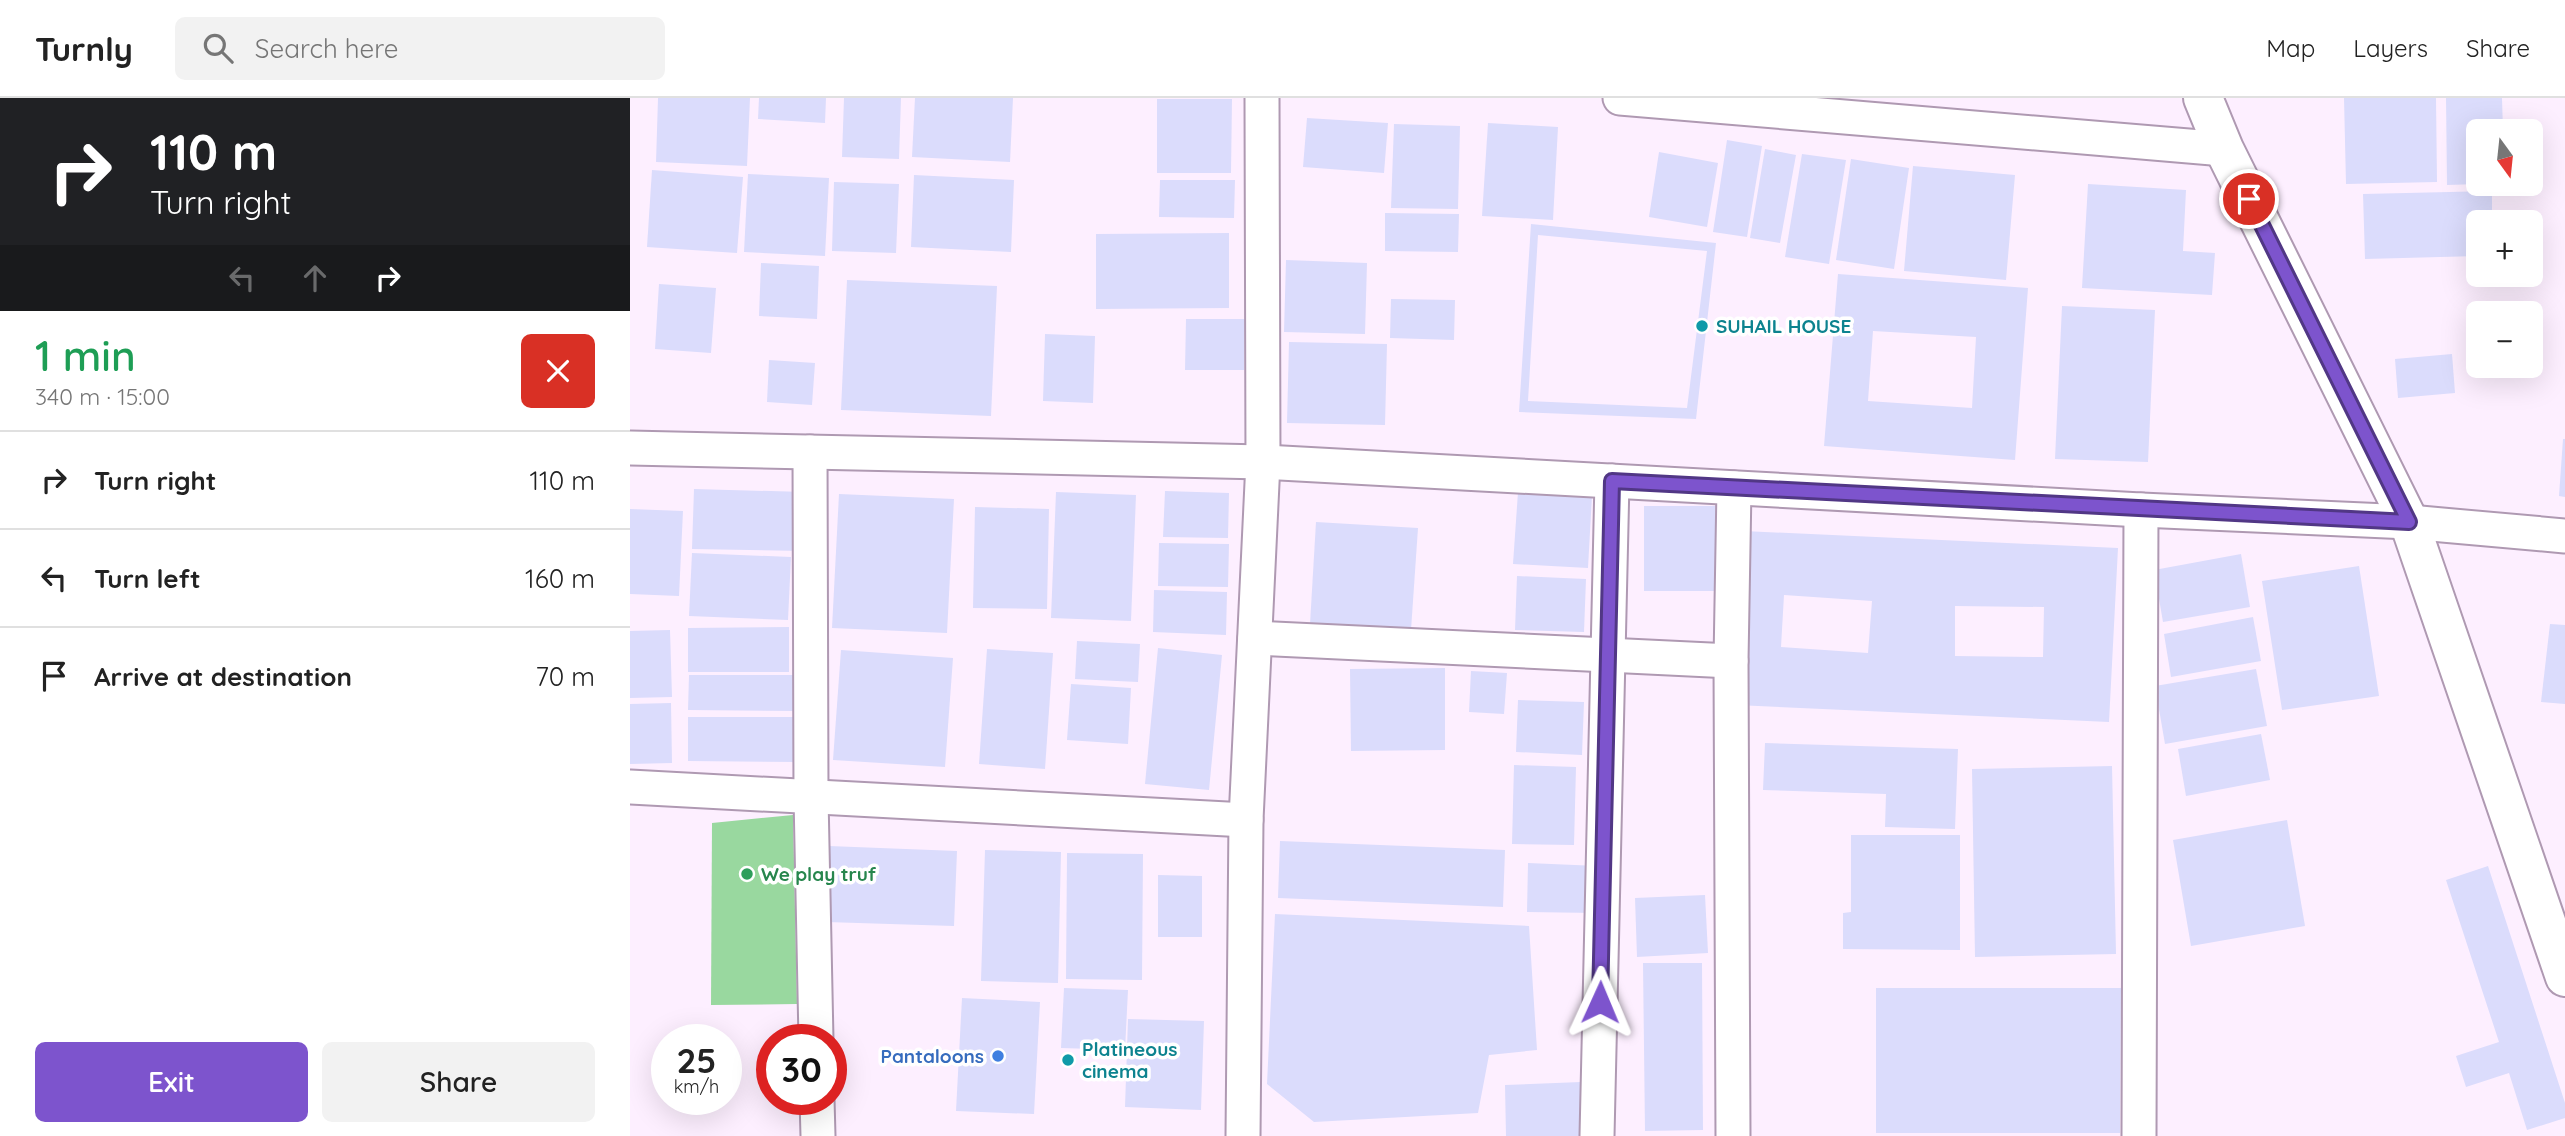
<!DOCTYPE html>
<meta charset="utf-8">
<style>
:root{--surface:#fff;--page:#f2f2f2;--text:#222;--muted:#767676;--line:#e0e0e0;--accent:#7d54cd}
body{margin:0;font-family:Quicksand,sans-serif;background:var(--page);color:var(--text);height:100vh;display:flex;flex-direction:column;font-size:26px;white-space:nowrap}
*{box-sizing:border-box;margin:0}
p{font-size:23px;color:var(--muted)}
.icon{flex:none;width:38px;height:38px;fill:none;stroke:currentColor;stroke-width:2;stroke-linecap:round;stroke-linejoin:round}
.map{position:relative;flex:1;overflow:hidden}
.details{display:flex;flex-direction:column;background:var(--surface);width:630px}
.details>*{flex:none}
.top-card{background:#202124;color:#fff;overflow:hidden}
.needle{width:46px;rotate:165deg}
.fabs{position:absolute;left:1836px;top:21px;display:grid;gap:14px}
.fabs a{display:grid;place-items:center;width:77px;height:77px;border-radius:10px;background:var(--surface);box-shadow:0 7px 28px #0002;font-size:35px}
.speed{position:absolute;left:21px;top:926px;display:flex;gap:14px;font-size:35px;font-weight:700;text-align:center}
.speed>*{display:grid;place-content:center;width:91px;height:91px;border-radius:50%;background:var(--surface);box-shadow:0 7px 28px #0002;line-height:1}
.speed small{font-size:18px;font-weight:400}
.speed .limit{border:10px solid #d22;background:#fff;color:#111}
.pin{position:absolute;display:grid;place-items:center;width:60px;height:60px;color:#fff;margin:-30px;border:4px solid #fff;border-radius:50%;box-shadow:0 2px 7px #0007}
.me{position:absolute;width:77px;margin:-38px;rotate:1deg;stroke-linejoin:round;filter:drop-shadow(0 0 5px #0008)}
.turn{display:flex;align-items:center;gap:24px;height:147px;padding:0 35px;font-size:32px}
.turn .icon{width:91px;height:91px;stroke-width:2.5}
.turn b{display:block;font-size:49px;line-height:60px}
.lanes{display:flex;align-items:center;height:66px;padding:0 35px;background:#0003;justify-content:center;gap:35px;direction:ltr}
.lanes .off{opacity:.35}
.round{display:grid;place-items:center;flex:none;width:74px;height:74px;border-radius:10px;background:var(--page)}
.headline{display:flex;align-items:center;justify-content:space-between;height:119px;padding:0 35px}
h1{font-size:42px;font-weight:600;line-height:52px;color:#1e9e55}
.cta{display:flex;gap:14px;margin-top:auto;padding:14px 35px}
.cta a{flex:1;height:80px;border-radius:10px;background:var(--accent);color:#fff;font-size:28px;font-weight:600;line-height:80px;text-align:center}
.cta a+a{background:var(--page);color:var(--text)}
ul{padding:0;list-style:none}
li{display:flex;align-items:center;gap:21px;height:98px;padding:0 35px;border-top:2px solid var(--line)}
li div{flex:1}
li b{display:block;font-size:26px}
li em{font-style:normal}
header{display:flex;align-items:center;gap:42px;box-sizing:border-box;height:98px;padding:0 35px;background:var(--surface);border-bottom:2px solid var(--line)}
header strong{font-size:33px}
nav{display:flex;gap:38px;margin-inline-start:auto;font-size:24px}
.search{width:490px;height:63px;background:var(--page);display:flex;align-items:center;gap:18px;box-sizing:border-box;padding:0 24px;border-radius:10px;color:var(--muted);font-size:26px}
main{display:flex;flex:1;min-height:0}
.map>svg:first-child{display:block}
.green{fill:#99d89f}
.building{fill:#dbdcfc;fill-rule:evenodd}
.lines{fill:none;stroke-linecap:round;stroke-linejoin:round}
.street-casing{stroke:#af99b2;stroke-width:37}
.secondary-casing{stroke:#af99b2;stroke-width:42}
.street{stroke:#fff;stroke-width:33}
.secondary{stroke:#fff;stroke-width:38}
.route-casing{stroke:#513785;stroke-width:18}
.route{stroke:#7d54cd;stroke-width:12}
.culture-dot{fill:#0f9aa8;stroke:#fff;stroke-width:2.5}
.leisure-dot{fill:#2e9e5b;stroke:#fff;stroke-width:2.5}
.shop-dot{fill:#3f7fe0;stroke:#fff;stroke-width:2.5}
.labels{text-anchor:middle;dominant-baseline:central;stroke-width:7;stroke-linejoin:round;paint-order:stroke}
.culture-label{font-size:19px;font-weight:bold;fill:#0d838f;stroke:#fff;text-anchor:start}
.leisure-label{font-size:19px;font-weight:bold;fill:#27864d;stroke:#fff;text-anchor:start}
.shop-label{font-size:19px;font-weight:bold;fill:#366cbe;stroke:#fff;text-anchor:end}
</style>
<header>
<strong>Turnly</strong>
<div class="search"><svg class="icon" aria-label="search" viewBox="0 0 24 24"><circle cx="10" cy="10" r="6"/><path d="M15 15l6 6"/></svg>Search here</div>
<nav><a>Map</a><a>Layers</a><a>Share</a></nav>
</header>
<main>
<section class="details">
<div class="top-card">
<div class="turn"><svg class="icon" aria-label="right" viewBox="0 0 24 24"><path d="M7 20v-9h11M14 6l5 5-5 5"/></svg><div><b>110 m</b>Turn right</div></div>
<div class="lanes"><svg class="icon off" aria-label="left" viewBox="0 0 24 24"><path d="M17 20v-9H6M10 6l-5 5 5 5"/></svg><svg class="icon off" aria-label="ahead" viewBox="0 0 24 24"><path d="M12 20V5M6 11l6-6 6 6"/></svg><svg class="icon" aria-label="right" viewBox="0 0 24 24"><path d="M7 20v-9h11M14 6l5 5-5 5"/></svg></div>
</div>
<div class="headline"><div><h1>1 min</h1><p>340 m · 15:00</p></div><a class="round" style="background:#d93025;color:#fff"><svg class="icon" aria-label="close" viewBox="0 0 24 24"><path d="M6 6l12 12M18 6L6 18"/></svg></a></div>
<ul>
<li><svg class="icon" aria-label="right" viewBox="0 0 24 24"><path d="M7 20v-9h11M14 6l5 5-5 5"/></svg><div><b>Turn right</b></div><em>110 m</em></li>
<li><svg class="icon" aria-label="left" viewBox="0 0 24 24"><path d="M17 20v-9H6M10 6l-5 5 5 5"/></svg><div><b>Turn left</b></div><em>160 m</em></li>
<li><svg class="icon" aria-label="arrive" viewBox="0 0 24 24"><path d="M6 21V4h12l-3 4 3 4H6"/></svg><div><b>Arrive at destination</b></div><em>70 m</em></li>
</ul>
<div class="cta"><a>Exit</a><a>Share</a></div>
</section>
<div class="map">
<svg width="1935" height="1038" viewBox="0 0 1935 1038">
<rect width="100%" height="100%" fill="#fdefff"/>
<!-- green -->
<path class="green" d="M163,717L167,906L81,907L82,725Z"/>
<!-- building -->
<g class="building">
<path d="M28,0H120L117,68L26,64Z"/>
<path d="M129,0H196L195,25L128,21Z"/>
<path d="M214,0H271L269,61L212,59Z"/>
<path d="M285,0H383L380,64L282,59Z"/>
<path d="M1714,0H1806L1807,84L1716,86Z"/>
<path d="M1816,0H1872L1873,33H1848V86L1817,87Z"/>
<path d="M527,1H602L601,75H527Z"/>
<path d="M677,20L758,25L754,75L673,69Z"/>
<path d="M858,25L928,29L923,122L852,118Z"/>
<path d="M764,26L830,28L828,111L761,110Z"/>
<path d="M1097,42L1132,48L1117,139L1083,134Z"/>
<path d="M1135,51L1166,57L1150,145L1120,140Z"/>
<path d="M1029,54L1088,65L1077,129L1019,119Z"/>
<path d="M1172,56L1216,62L1199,166L1155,159Z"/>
<path d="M1221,61L1279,70L1264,171L1206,162Z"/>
<path d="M1283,68L1385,77L1376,182L1274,173Z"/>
<path d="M22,72L113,79L107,155L17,149Z"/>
<path d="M118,76L199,80L195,158L114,154Z"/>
<path d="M284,77L384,82L381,154L281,149Z"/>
<path d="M530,82H605L604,120L529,119Z"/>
<path d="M204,84L269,86L266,155L202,153Z"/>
<path d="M1458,86L1556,92L1553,153L1585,155L1582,197L1452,190Z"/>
<path d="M1862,93V124H1848V158L1735,161L1733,96Z"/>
<path d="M755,115L829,116L828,154L755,153Z"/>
<path d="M901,126L1086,145L1066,321L889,314ZM908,137L1077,153L1057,310L898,303Z"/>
<path d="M599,135V210L466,211V136Z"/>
<path d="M656,162L737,165L735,236L654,234Z"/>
<path d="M131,165L189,168L187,221L129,218Z"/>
<path d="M1208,176L1398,190L1385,362L1194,348ZM1243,233L1346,239L1342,310L1238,303Z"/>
<path d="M217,182L367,188L361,318L211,312Z"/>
<path d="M29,186L86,190L81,255L25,251Z"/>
<path d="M761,201L825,202L824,242L760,240Z"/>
<path d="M1432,208L1525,212L1518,364L1425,361Z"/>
<path d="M556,221H615L614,272H555Z"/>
<path d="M415,236L465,238L463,305L413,303Z"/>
<path d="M659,244L757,246L755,327L657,325Z"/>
<path d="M1822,256L1825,295L1768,300L1765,261Z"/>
<path d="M139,262L185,265L182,307L137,304Z"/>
<path d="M1933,341H1935V399L1929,398Z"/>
<path d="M64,391L175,394L174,453L62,451Z"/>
<path d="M535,393L599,395L598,440L533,439Z"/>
<path d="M426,394L506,397L501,523L421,520Z"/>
<path d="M888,394L962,398L958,470L883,466Z"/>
<path d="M209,396L324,401L317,535L202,530Z"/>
<path d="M1014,408H1095L1096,493H1014Z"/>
<path d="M345,409L419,411L417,511L343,510Z"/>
<path d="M0,411L53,413L49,498L0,496Z"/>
<path d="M686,424L788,430L781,532L680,526Z"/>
<path d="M1114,433L1488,450L1479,624L1106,607ZM1154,497L1242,503L1238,555L1151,549ZM1325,508L1414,509L1413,559L1325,558Z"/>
<path d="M529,445L599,446L598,489L528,488Z"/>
<path d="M62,455L161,459L158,522L59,518Z"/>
<path d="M1611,456L1620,509L1533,524L1524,472Z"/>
<path d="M1729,468L1749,598L1652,612L1632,483Z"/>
<path d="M887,478L956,481L954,534L885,532Z"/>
<path d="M524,492L597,494L596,537L523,534Z"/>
<path d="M1623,519L1631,563L1541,579L1534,536Z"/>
<path d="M1920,526L1935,527V606L1911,604Z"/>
<path d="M159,529V574H58V530Z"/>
<path d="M40,532L42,599L0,600V533Z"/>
<path d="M447,543L510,546L508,584L445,581Z"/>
<path d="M528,550L592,557L579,692L515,686Z"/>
<path d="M357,551L423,555L415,671L349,666Z"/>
<path d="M211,552L323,560L315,669L203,662Z"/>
<path d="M815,570V652L721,653L720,571Z"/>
<path d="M1626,571L1637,628L1535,646L1525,588Z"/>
<path d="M841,573L877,575L874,616L839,614Z"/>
<path d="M59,577H167V613L58,612Z"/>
<path d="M441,586L501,590L498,646L437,642Z"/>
<path d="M888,602L954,604L952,657L886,654Z"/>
<path d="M41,605L42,665L0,666V606Z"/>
<path d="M58,619H169V664L58,663Z"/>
<path d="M1631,636L1640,682L1556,698L1548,651Z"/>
<path d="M1135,645L1328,651L1325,731L1255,729L1256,696L1133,692Z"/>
<path d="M884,667L946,669L944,747L882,746Z"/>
<path d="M1482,668L1486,856L1345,859L1342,671Z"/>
<path d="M1657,722L1675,828L1561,848L1543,742Z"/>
<path d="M1221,737H1330V852L1213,851V815L1221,814Z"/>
<path d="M650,743L875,752L873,809L648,800Z"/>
<path d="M199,748L327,753L324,828L196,824Z"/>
<path d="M355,752L431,754L428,885L351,883Z"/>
<path d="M437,755L513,756L512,882L436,881Z"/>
<path d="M898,765L968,768L966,815L897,814Z"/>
<path d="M1858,768L1935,1005V1020L1897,1032L1879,975L1836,989L1826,958L1869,944L1816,782Z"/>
<path d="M528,777L572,778V839H528Z"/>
<path d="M1075,797L1078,855L1007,859L1005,800Z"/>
<path d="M645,816L899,828L907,952L859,957L848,1015L684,1024L637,986Z"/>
<path d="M1013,865H1072L1073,1032L1015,1033Z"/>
<path d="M434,890L498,892L495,952L431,950Z"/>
<path d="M1246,890H1491L1490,1035H1246Z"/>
<path d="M332,900L410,904L404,1016L326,1013Z"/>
<path d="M498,921L574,923L571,1012L495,1009Z"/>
<path d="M951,984L953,1038H876L875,987Z"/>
</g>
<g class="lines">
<!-- street casing -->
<g class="street-casing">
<g id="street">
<path d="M990,0L1594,51"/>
<path d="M0,350L633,364L1511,412L1779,424L1935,438"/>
<path d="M180,354L181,699L186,942"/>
<path d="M625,540L1101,563"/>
<path d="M0,689L616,722"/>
<path d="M187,1001L188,1038"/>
<path d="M613,1038L616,722L633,364L632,0"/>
<path d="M967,1038L982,383"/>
<path d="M1103,1038L1101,563L1104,390"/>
<path d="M1509,1038L1511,412"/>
</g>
</g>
<!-- secondary casing -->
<g class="secondary-casing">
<path id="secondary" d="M1573,0L1594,51L1779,424L1935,879"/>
</g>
<!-- street -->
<use href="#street" class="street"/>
<!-- secondary -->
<use href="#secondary" class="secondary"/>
</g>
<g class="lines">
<!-- route casing -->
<g class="route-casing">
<path id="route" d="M970,904L982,383L1779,424L1619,101"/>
</g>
<!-- route -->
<use href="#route" class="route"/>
</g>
<!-- markers -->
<g class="culture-dot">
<circle cx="1072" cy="228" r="7"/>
<circle cx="438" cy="962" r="7"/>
</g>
<circle class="leisure-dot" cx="117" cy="776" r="7"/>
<circle class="shop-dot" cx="368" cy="958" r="7"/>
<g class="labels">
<!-- culture labels -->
<g class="culture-label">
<text x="1086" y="228">SUHAIL HOUSE</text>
<text x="452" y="951">Platineous<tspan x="452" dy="22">cinema</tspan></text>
</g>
<!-- leisure labels -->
<g class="leisure-label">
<text x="131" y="776">We play truf</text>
</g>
<!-- shop labels -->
<g class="shop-label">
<text x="354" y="958">Pantaloons</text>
</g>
</g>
</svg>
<div class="fabs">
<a><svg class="needle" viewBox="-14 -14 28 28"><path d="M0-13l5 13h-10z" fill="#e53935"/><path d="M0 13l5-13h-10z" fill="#767676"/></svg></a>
<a>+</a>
<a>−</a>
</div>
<div class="speed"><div>25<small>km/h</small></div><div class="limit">30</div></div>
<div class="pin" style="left:1619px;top:101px;background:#d93025"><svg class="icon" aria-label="arrive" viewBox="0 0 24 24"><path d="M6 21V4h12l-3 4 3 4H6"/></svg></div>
<svg class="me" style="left:970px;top:904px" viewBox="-20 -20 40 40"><path d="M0-17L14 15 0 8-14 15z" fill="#7d54cd" stroke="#fff" stroke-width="4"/></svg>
</div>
</main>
